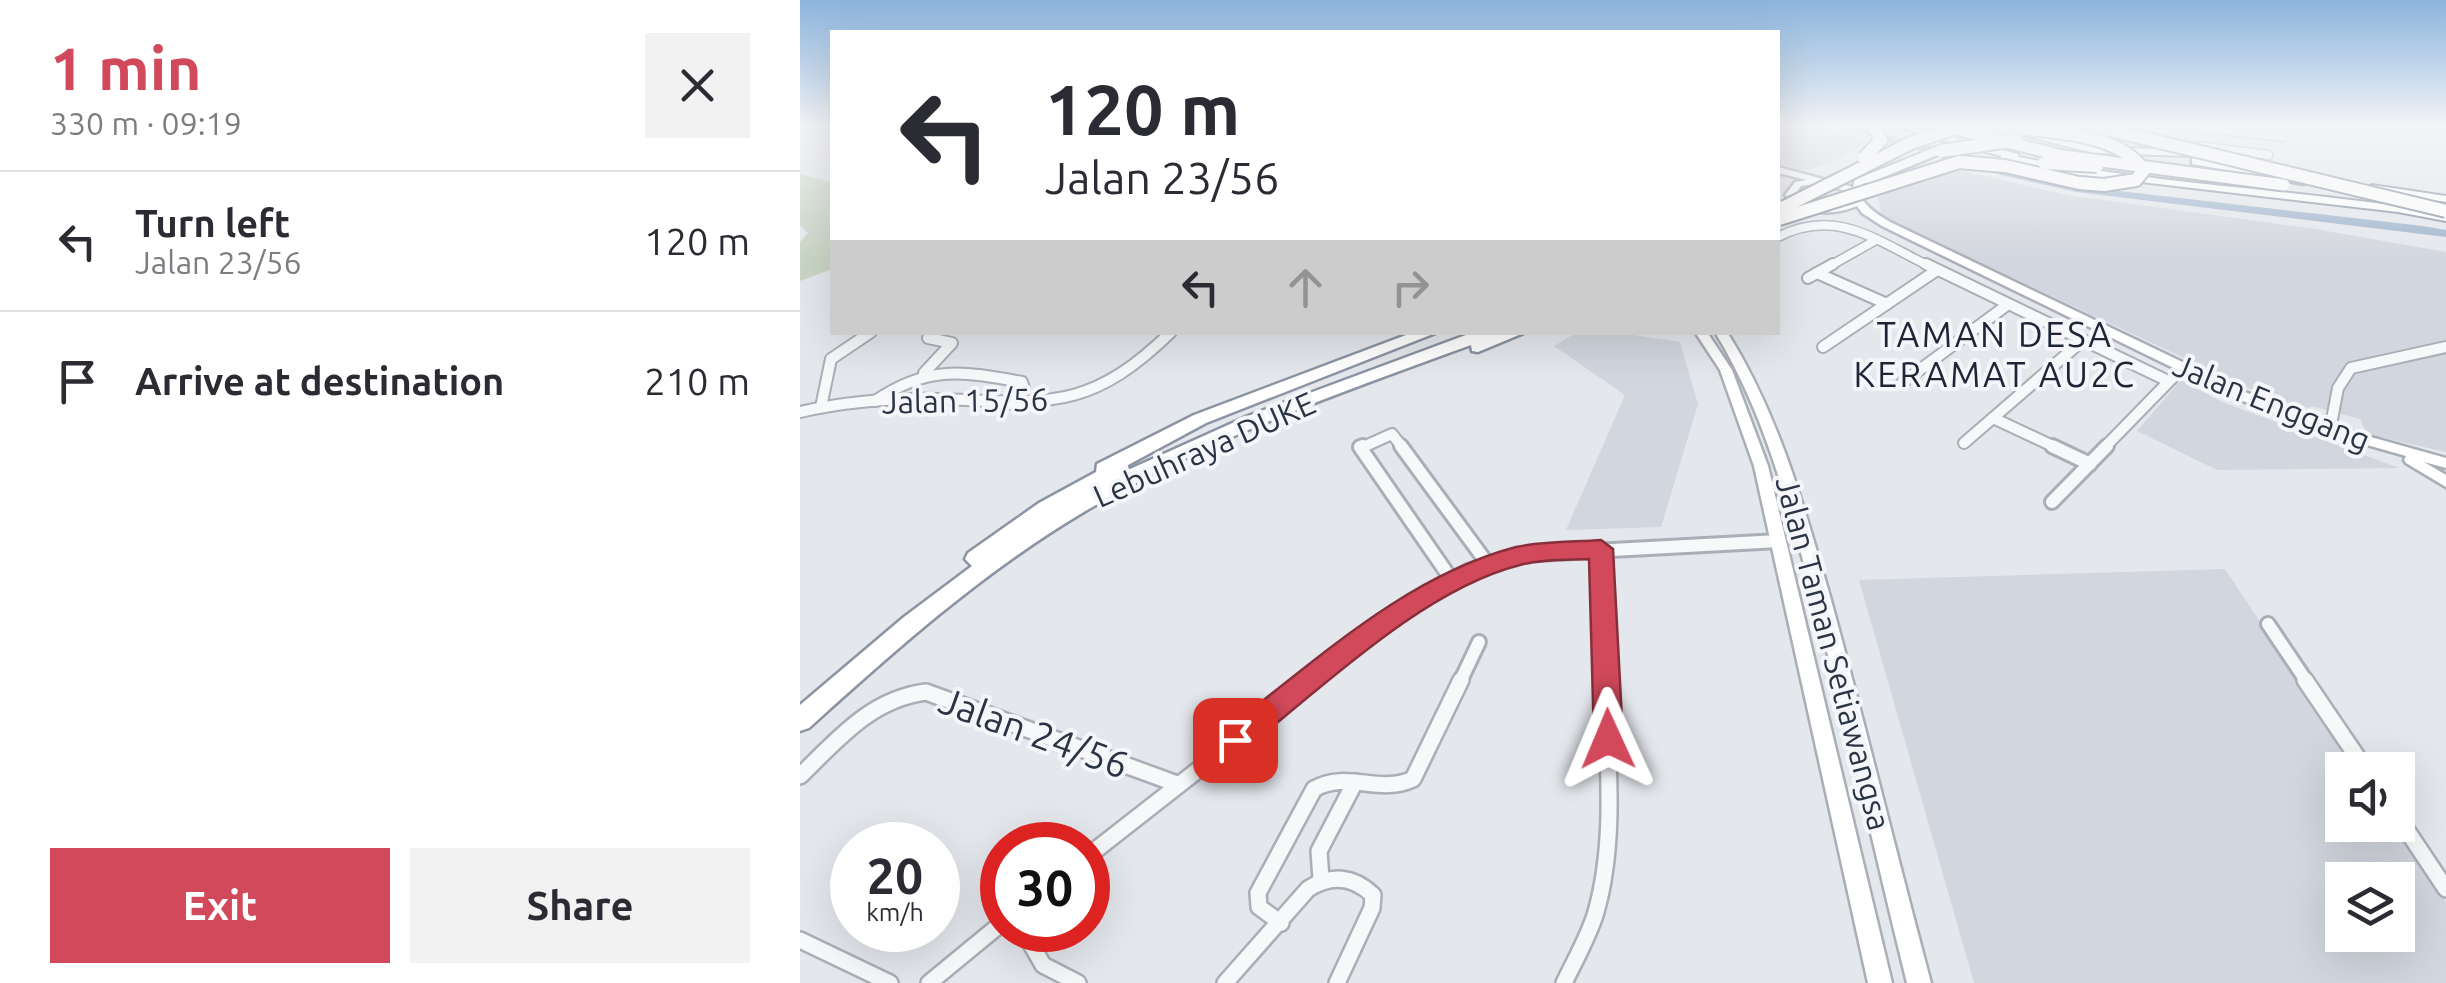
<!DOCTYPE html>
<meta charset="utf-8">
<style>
:root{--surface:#fff;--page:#f2f2f3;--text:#2b2b33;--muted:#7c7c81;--line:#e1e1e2;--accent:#d1495b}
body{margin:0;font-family:Ubuntu,sans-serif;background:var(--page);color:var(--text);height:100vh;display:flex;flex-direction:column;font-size:38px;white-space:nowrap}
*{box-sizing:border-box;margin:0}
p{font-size:32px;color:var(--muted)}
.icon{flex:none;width:55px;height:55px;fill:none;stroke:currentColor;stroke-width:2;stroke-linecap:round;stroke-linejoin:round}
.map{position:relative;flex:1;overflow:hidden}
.sheet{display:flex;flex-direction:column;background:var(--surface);width:800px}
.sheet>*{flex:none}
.banner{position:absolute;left:30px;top:30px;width:950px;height:305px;border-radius:0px;box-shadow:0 10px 40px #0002;background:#fff;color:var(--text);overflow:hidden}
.tools{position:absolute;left:1525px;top:752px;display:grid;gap:20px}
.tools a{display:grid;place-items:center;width:90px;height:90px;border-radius:0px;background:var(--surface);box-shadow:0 10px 40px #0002;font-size:50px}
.speed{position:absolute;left:30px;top:822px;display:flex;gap:20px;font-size:50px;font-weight:700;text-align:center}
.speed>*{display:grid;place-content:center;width:130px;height:130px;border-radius:50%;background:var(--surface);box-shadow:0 10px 40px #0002;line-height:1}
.speed small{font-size:25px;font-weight:400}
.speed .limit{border:15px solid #d22;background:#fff;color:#111}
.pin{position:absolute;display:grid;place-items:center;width:85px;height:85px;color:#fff;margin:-42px;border-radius:20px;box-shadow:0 5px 15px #0006}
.me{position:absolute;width:110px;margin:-55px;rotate:359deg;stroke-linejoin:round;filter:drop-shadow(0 0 8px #0008)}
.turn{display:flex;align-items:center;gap:35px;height:210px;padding:0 50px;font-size:45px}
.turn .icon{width:130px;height:130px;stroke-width:2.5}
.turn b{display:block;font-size:70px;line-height:85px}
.lanes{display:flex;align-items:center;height:95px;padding:0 50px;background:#0003;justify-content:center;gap:50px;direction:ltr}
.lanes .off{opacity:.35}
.round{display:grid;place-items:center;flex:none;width:105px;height:105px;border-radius:0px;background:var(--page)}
.head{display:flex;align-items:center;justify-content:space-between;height:170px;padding:0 50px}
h1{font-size:60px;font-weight:600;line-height:75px;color:var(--accent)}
.action{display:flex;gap:20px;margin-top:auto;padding:20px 50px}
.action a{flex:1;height:115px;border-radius:0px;background:var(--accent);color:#fff;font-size:40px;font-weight:600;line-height:115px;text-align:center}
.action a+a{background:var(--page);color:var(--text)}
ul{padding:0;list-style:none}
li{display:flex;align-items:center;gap:30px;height:140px;padding:0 50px;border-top:2px solid var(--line)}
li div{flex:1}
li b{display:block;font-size:38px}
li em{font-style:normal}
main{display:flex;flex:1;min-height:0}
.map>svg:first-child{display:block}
.built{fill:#d2d6de;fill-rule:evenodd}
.green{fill:#c9d6c5}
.water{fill:#9fb4cc}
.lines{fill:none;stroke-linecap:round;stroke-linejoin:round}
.minor-far3-casing{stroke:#a9aeb7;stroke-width:11}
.minor-far2-casing{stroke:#a9aeb7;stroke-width:14}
.minor-far1-casing{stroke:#a9aeb7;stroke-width:18}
.minor-casing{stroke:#a9aeb7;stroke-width:20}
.secondary-casing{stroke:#a9aeb7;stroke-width:5}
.trunk-casing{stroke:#8b94a3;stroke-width:4}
.motorway-casing{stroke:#8b94a3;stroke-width:5}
.minor-far3{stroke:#f7f8fa;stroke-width:8}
.minor-far2{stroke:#f7f8fa;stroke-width:10}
.minor-far1{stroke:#f7f8fa;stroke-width:12}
.minor{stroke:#f7f8fa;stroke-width:15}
.secondary{fill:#fff;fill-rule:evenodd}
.trunk{fill:#fff;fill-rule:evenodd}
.motorway{fill:#fff;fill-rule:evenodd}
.trunk-bridge-casing{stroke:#8b94a3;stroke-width:15;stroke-linecap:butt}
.motorway-bridge-casing{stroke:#8b94a3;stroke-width:16;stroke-linecap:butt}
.trunk-bridge{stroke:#fff;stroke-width:11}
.motorway-bridge{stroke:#fff;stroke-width:12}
.route{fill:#d1495b;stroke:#882f3b;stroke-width:2.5}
.labels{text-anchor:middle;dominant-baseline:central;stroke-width:8;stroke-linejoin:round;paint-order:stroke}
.street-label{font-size:32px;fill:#2b3445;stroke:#f4f6f9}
.neighbourhood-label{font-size:35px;letter-spacing:2.5px;fill:#1d2536;stroke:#f4f6f9}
.near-street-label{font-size:38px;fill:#2b3445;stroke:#f4f6f9}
</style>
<main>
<section class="sheet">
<div class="head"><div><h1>1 min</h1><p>330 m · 09:19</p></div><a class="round"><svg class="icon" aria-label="close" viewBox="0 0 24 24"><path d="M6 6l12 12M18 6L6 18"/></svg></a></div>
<ul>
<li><svg class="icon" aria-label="left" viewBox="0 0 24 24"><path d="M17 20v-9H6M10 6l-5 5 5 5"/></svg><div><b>Turn left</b><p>Jalan 23/56</p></div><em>120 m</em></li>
<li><svg class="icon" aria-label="arrive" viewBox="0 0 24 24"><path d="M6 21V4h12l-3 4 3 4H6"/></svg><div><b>Arrive at destination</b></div><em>210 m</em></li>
</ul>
<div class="action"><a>Exit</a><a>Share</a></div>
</section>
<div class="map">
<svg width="1646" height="983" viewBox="0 0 1646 983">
<rect width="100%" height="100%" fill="#e4e7ec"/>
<!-- built -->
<g class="built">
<path d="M978,125H1013L1062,139V144L1042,157L1009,170L997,169L978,160Z"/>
<path d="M1145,167L1273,196L1516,229L1646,252V452L1567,434L1560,419L1512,406L1500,412L1082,217L1077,192Z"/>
<path d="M778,332L821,333L880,342L898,404L861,527L766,530L825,395L754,346Z"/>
<path d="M1381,380L1422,402L1599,468L1417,470L1337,431Z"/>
<path d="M1425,569L1558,770H1542V825H1595L1646,902V983H1174L1059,580ZM1542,880H1598V935H1542Z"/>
</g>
<!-- green -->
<path class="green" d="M0,174L32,182V269L0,281V242L8,233L0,225Z"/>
<!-- water -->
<path class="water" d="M1033,125H1049L1285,187L1623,226L1646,230V237L1277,192L1201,175Z"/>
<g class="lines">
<!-- minor-far3 casing -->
<g class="minor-far3-casing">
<g id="minor-far3">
<path d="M1380,125L1482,137"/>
<path d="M1396,146L1468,155"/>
<path d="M978,237C1037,207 1077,241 1131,267"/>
<path d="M1028,267L1076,240"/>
</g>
</g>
<!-- minor-far2 casing -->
<g class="minor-far2-casing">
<g id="minor-far2">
<path d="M1126,264L1366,380"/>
<path d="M1017,273L1087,304"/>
<path d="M1008,278L1033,264"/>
<path d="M1023,347L1137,270"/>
<path d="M124,373L152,343L128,338"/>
<path d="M1102,383L1207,305"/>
<path d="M75,401C128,365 162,371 222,382L224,388L209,404"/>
<path d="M21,407L31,359L71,332"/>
<path d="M0,412C45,402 91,398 138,399C245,402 287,414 371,332"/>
<path d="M1193,418L1257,448"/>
<path d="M1530,430L1538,388L1551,368L1646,347"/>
<path d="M1164,443L1282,341"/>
<path d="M561,448L592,434L603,448"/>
<path d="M1304,448L1382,368"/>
</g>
</g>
<!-- minor-far1 casing -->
<g class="minor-far1-casing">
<g id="minor-far1">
<path d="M563,446L560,447L651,579"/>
<path d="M601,446L687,563"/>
<path d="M1252,446L1290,464"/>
<path d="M1252,502L1307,446"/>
<path d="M801,549L805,682"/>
<path d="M1468,624L1507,682"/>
<path d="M510,682L579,628L668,571L720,555L979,541"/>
<path d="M660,682L679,642"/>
</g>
</g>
<!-- minor casing -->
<g class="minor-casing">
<g id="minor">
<path d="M1505,680L1566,770"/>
<path d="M0,776C38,739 71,699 126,692L377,784"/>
<path d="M1598,817L1646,889"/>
<path d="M288,856L513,680"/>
<path d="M521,879L519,851L555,782"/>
<path d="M481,923L459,907L458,893L514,789C547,770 579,795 613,779L661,680"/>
<path d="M223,930L243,965L278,983"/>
<path d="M0,940L90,983"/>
<path d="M129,983L202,923"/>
<path d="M425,983L508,889C531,874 553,876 573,895L572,908L537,983"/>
<path d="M764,983C775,960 789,936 796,912C817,838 807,756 805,680"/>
</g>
</g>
<!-- secondary casing -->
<g class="secondary-casing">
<g id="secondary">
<path d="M978,167L1056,188C1062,204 1075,213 1090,222L1445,392L1535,427L1646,458V468L1624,462L1646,475V487L1606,463L1604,460L1606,456L1525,433L1435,398L1082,226L1062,213L1057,206C1032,216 1005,216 985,195L995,182L1007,180L978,173ZM1021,183L1048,192L1050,202C1030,210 1012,208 995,195L1001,186Z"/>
<path d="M895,332H907L932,370L968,466L1092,983H1068L954,466L920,370Z"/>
<path d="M915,332H927C978,413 1003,503 1029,593C1065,723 1096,853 1131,983H1107C1075,854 1047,725 1013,597C988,505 965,414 915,332Z"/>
</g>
</g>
<!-- trunk casing -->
<g class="trunk-casing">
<g id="trunk">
<path d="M1091,125H1107L1218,154L1219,157C1360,185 1505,190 1646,213V221L1598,212L1273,174L1201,159V156L1156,144L1071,179L1063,184L1060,196H1052L1054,180L1148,142Z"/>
<path d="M1213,127L1294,147L1390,150L1395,153L1390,156L1294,153L1209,132L1208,130Z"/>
<path d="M1572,185L1646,196V202L1568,190L1566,188Z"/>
</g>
</g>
<!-- motorway casing -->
<g class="motorway-casing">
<g id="motorway">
<path d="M1137,148L1147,151L1067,184L1057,181Z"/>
<path d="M1396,157L1504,176L1510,180L1504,184L1392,164V158Z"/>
<path d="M614,332H638L406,423L328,465V470L448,416L674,332H726L678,352L672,351L671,345C539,393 404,440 282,513C183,572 95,650 9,728L0,731V705L104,617L172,566L165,559L168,553L239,503L296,472L297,464L394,415Z"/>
</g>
</g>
<!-- minor-far3 -->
<use href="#minor-far3" class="minor-far3"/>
<!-- minor-far2 -->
<use href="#minor-far2" class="minor-far2"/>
<!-- minor-far1 -->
<use href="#minor-far1" class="minor-far1"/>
<!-- minor -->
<use href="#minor" class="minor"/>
<!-- secondary -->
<use href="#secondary" class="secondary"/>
<!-- trunk -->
<use href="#trunk" class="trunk"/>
<!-- motorway -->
<use href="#motorway" class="motorway"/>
<!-- trunk-bridge casing -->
<g class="trunk-bridge-casing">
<path id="trunk-bridge" d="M1139,125L1263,156L1484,185"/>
</g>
<!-- motorway-bridge casing -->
<g class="motorway-bridge-casing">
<g id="motorway-bridge">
<path d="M1293,126L1646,211"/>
<path d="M1141,151L1216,140"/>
<path d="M1064,158L1081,140L1073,125"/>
<path d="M1244,163L1297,166"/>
<path d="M984,207L1111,143L1164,125"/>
<path d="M979,219L1159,162L1205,166L1279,183L1304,185L1336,180L1344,170C1312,125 1220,131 1169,125"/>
</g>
</g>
<!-- trunk-bridge -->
<use href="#trunk-bridge" class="trunk-bridge"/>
<!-- motorway-bridge -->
<use href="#motorway-bridge" class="motorway-bridge"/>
</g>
<!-- sky -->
<linearGradient id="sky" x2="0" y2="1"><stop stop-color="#8bb4dd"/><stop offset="0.48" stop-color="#f3f4f6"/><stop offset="1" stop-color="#f3f4f6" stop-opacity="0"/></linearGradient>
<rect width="1646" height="262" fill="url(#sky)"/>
<!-- route -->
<path class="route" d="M801,540L813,549L823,739L819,748L808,752L798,748L794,739L789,559C767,560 741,559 720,565C624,589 523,687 445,749L435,752L425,749L420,740L425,730C515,662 605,576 716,547C743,541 774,542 801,540Z"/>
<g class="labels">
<!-- street labels -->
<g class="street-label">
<text transform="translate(165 400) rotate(-1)">Jalan 15/56</text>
<text transform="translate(1472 402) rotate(22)">Jalan Enggang</text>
<text transform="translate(404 449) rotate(-24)">Lebuhraya DUKE</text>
<text transform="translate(1034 653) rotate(75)">Jalan Taman Setiawangsa</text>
</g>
<!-- neighbourhood labels -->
<g class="neighbourhood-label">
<text x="1195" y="334">TAMAN DESA<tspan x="1195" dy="40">KERAMAT AU2C</tspan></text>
</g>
<!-- near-street labels -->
<g class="near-street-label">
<text transform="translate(234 732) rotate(20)">Jalan 24/56</text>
</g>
</g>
</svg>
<div class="tools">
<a><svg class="icon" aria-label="sound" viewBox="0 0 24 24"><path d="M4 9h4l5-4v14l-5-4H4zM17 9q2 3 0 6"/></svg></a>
<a><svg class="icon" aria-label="layers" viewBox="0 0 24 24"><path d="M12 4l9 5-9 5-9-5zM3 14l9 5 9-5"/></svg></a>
</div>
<div class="speed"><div>20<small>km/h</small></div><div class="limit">30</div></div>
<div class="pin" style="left:435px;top:740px;background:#d93025"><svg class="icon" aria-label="arrive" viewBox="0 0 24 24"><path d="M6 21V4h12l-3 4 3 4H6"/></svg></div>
<svg class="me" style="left:808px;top:739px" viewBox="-20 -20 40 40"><path d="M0-17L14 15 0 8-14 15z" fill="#d1495b" stroke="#fff" stroke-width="4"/></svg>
<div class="banner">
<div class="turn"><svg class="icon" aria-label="left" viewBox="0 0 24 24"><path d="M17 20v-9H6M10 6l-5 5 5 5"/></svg><div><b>120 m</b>Jalan 23/56</div></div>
<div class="lanes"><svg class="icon" aria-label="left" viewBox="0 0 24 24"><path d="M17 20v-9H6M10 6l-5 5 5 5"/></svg><svg class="icon off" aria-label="ahead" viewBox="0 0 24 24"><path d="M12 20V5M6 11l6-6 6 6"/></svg><svg class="icon off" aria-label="right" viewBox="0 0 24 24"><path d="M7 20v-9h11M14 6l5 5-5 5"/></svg></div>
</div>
</div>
</main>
